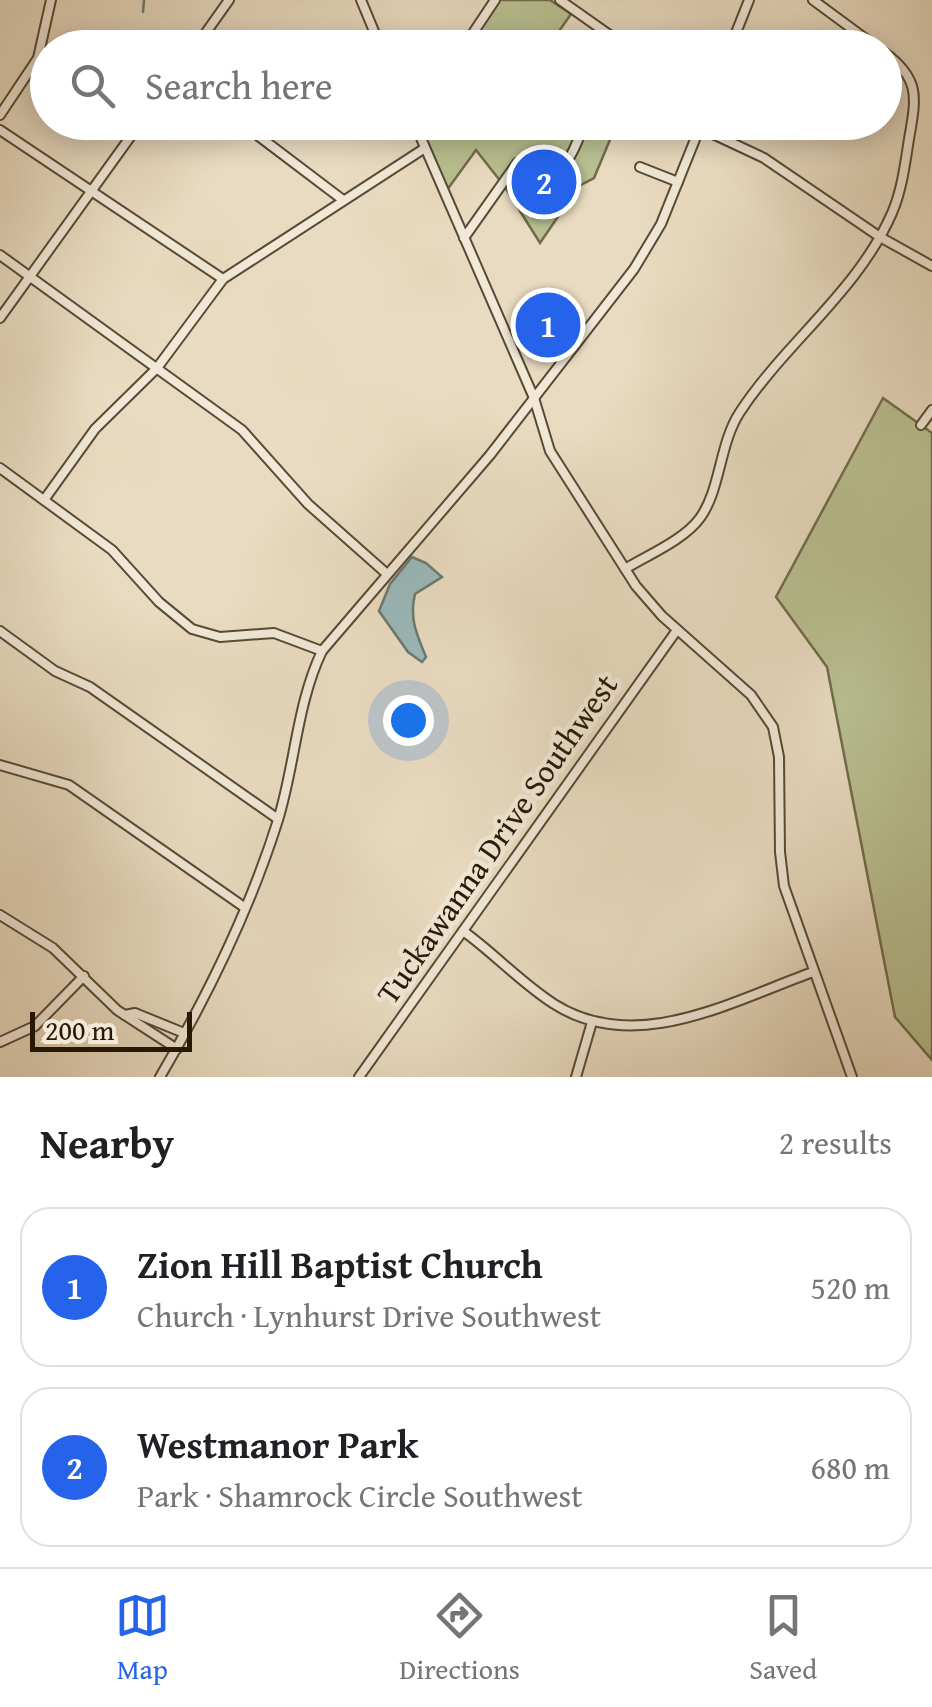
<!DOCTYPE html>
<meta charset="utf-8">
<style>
:root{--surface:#fff;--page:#f6f6f6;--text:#202124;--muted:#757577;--line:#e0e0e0;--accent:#2563eb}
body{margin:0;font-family:"Gentium Book Plus",serif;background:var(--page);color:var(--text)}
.scale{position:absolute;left:30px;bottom:25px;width:162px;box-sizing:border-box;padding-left:10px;border:5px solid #281905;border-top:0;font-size:28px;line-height:35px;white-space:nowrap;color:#281905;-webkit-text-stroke:8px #f1e8d7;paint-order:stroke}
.you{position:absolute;left:408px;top:720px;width:35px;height:35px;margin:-25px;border:8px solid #fff;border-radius:50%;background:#1a73e8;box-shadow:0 0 0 15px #1a73e833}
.badge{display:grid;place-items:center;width:65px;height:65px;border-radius:50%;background:var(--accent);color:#fff;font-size:32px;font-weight:700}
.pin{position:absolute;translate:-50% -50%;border:5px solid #fff;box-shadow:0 2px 10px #0006}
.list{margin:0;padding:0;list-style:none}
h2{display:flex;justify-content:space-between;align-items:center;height:130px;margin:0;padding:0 40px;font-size:42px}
h2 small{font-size:32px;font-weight:400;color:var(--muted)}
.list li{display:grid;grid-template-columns:65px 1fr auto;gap:30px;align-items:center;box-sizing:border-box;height:160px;margin:0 20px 20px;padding:0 20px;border:2px solid var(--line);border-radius:30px}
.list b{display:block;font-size:38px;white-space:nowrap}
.list p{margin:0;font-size:32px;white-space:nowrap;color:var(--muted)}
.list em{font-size:32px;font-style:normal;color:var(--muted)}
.icon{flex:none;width:55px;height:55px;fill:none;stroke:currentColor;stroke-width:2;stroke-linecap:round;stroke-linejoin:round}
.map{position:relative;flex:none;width:932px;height:1077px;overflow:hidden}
.search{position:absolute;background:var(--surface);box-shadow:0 5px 25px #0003;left:30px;right:30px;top:30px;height:110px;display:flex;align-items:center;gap:25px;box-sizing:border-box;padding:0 35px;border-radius:55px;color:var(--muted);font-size:38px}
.sheet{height:490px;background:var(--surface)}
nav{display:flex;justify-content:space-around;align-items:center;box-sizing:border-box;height:140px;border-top:2px solid var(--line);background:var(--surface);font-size:28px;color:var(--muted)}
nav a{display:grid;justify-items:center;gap:5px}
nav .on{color:var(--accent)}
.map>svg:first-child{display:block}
.green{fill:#b9c091;stroke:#706c4b;stroke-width:2.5}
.water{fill:#9ab9bb;stroke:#6c7972;stroke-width:2.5}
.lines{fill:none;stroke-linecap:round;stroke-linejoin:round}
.stream{stroke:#6c7972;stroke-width:2.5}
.minor-casing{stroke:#584a34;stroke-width:12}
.minor{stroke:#f1e8d7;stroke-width:8}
.labels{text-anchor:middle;stroke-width:9;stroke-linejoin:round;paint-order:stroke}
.street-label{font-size:32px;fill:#281905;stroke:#f1e8d7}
</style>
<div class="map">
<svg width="932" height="1077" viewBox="0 0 932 1077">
<rect width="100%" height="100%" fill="#e9dbc1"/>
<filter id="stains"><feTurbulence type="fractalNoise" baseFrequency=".002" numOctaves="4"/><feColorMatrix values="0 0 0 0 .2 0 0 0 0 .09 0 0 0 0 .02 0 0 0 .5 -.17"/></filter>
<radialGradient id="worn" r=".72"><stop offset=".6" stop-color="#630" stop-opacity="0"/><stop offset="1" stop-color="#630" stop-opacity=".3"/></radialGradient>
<g class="green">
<polygon points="495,0 550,0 571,14 550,44 555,47 464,48"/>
<polygon points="419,123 617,123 594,178 579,186 540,243 505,187 476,150 447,190"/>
<polygon points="883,398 932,433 932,1060 895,1017 827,667 776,597"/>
</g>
<path class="water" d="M412 557 426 563 442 577 415 594C409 619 417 635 426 657L422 662 408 652 379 611 390 584Z"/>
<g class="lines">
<polyline class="stream" points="143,12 144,0"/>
<g class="minor-casing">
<g id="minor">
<polyline points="361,0 381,48"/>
<polyline points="560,0 628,48"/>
<polyline points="813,0 878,48"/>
<polyline points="195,48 229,0"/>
<polyline points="463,48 495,0"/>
<polyline points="730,48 749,0"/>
<polyline points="0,115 38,58 51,0"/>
<polyline points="240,122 343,200"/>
<polyline points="414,122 534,398 550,451 636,586 662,616 751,695 773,727 779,757 780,852 784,886 852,1077"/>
<polyline points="700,128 764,158 880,237 932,266"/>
<polyline points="0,130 223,279"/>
<polyline points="640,167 678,182"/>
<path d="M464 238 517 163C561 186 569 163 584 125"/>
<polyline points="0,255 242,430 308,504 387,574"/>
<polyline points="0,318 141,122"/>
<polyline points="921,425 932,410"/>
<polyline points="0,468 112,550 159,602 192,629 220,637 274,633 322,651"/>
<polyline points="44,500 95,429 157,368 223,279 425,148"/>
<path d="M625 569C648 555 684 540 700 518 721 489 719 444 740 412 786 342 858 291 892 213 902 190 905 164 909 139 916 98 921 79 884 52"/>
<polyline points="0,631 55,671 90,687 278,819"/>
<polyline points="0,765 69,785 244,907"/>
<polyline points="0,915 53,948 117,1010 177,1049"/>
<path d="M463 931C494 953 521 983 554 1004 636 1056 732 1001 813 972"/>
<polyline points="125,1015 135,1013 184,1033"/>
<polyline points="0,1042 35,1026 84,976"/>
<path d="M160 1077C207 997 250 909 278 820 295 765 297 703 322 651L490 455 634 269 661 224 702 122"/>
<polyline points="359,1077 677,630"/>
<polyline points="576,1077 592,1022"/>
</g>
</g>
<use href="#minor" class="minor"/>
</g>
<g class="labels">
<g class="street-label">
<text transform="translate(497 839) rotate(-55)" y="11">Tuckawanna Drive Southwest</text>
</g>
</g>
<rect width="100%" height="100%" filter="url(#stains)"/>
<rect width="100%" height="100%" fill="url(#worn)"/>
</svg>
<div class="scale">200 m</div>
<div class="you"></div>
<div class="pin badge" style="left:548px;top:325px">1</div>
<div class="pin badge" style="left:544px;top:182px">2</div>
<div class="search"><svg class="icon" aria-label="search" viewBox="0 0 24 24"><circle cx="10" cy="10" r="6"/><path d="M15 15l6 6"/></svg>Search here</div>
</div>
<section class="sheet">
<h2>Nearby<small>2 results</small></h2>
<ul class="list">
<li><span class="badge">1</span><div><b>Zion Hill Baptist Church</b><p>Church · Lynhurst Drive Southwest</p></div><em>520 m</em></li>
<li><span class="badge">2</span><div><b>Westmanor Park</b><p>Park · Shamrock Circle Southwest</p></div><em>680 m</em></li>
</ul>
</section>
<nav>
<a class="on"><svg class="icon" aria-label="map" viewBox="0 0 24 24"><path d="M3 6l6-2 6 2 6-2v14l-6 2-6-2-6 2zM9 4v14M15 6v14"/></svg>Map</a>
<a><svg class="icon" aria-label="directions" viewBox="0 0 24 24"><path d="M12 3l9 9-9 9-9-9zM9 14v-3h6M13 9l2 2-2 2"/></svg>Directions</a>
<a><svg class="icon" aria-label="saved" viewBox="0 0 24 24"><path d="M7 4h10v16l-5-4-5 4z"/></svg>Saved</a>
</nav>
